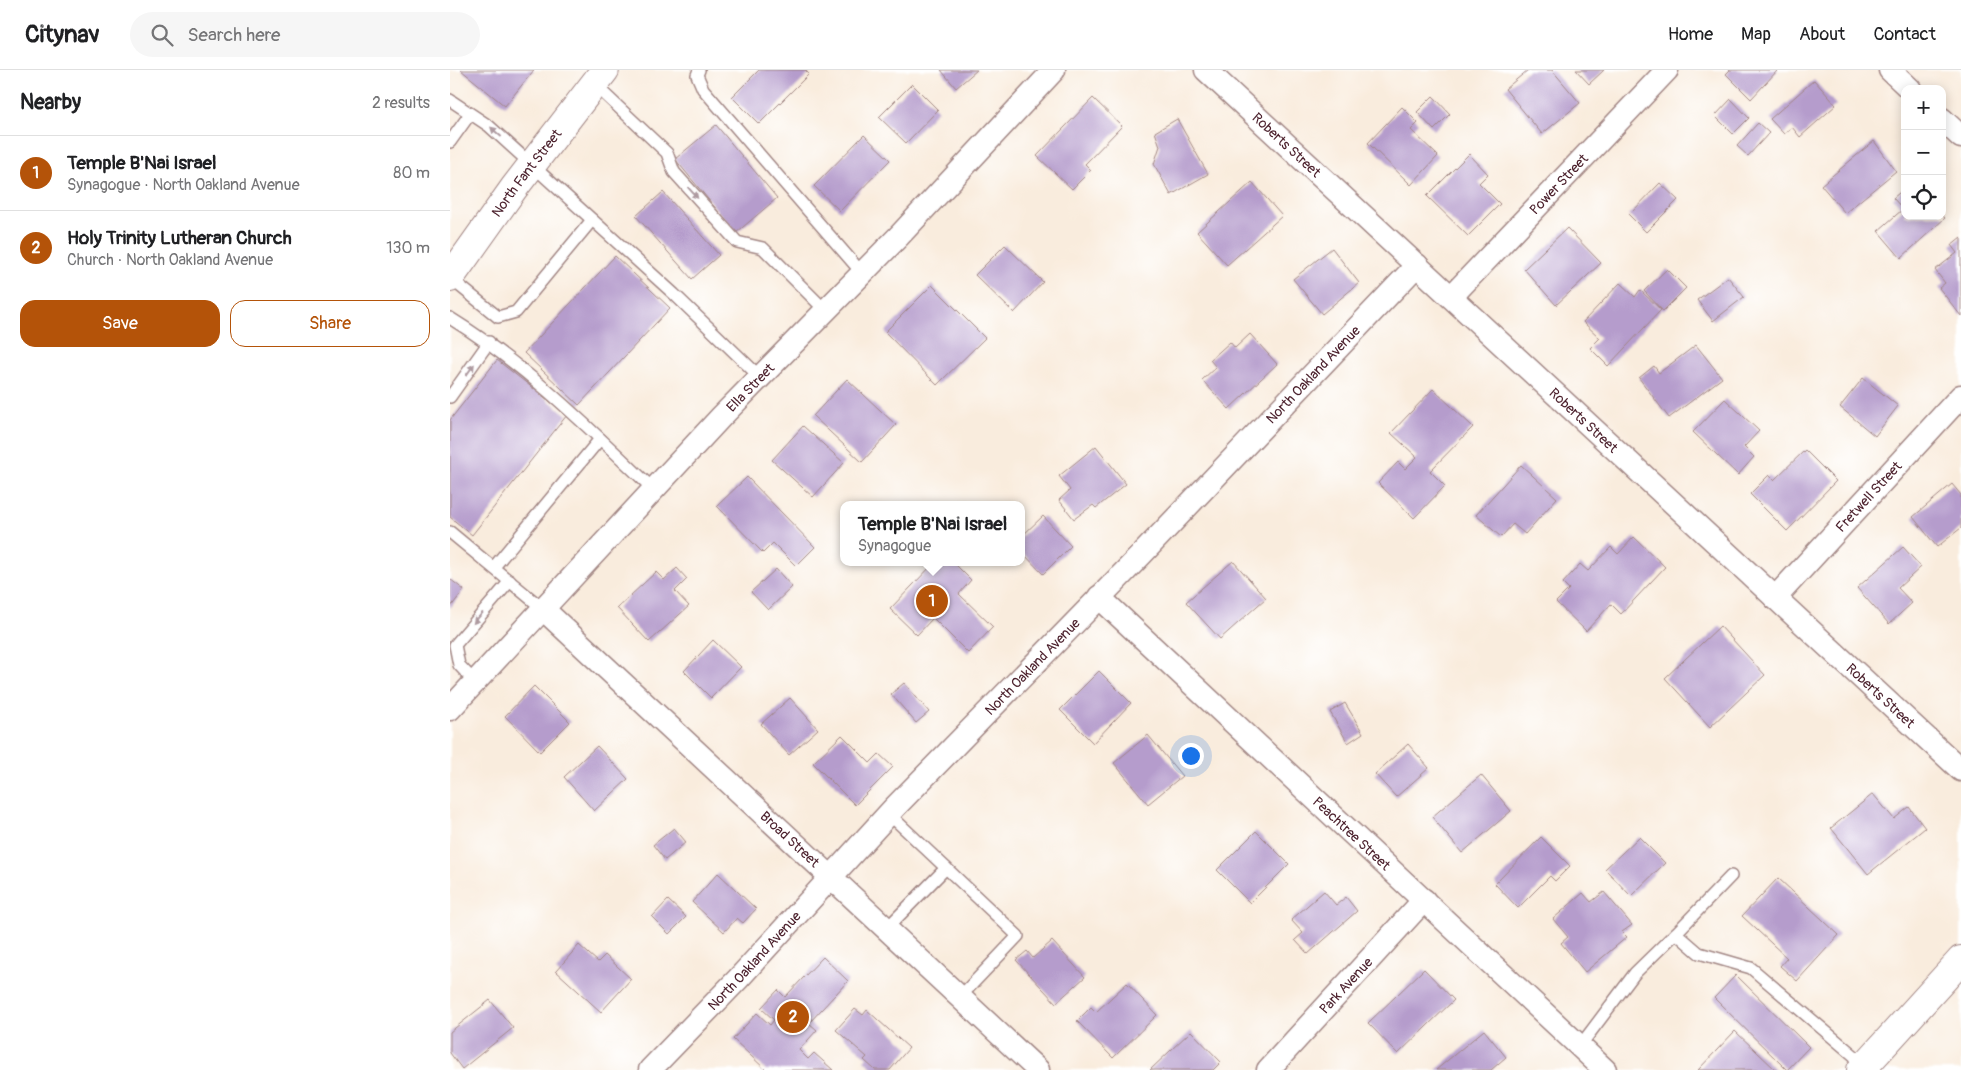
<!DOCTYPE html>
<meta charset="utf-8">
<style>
:root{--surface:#fff;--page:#f6f6f6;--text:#202124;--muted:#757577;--line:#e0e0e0;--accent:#b45309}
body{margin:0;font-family:Pangolin,sans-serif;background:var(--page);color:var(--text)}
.controls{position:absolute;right:15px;top:15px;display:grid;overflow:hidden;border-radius:10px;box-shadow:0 2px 12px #0003}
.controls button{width:45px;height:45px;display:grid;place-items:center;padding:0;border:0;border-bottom:1px solid var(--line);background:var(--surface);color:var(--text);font:25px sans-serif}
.you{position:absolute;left:740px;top:685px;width:18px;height:18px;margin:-12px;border:4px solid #fff;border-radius:50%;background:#1a73e8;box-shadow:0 0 0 8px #1a73e833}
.badge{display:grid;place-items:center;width:32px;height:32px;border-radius:50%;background:var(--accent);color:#fff;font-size:16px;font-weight:700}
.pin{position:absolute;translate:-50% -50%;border:2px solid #fff;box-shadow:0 1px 5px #0006}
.popup{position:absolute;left:390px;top:431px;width:185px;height:65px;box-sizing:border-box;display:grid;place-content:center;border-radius:10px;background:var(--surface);filter:drop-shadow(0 1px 4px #0005);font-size:16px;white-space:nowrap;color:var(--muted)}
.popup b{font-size:19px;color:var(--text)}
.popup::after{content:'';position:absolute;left:50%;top:100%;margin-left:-10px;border:10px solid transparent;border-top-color:var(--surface)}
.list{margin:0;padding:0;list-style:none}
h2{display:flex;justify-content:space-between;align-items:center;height:65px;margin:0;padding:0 20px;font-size:21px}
h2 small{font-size:16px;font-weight:400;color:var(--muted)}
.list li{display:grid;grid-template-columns:32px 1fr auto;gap:15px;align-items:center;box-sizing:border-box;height:75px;padding:0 20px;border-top:1px solid var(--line)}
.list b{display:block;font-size:19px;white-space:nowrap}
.list p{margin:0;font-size:16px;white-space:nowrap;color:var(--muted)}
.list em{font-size:16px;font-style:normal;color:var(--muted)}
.actions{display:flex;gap:10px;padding:15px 20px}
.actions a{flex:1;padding:11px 0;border:1px solid var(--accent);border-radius:15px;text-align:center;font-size:18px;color:var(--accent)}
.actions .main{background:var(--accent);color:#fff}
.icon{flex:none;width:28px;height:28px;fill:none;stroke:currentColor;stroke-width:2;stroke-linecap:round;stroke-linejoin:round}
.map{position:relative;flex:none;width:1511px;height:1000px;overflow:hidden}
header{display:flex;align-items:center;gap:30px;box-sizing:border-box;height:70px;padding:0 25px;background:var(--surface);border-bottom:1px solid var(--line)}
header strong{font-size:24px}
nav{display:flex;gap:28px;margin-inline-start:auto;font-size:18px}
.search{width:350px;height:45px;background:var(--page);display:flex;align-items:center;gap:12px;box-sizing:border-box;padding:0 18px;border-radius:28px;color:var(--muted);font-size:19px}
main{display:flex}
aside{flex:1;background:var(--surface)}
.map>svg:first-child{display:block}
.building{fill:#b59ccc}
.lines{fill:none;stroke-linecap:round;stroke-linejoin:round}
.lane-casing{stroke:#a28684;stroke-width:14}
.street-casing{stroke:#a28684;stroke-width:25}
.secondary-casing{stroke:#a28684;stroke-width:30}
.primary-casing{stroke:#a28684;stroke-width:30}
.lane{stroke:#fff;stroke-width:11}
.street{stroke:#fff;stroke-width:22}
.secondary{stroke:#fff;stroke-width:28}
.primary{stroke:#fff;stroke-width:28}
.oneway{fill:#ae9aa0}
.labels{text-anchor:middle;stroke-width:4.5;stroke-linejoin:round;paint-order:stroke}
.street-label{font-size:14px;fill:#4a1f2b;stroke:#fff}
</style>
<header>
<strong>Citynav</strong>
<div class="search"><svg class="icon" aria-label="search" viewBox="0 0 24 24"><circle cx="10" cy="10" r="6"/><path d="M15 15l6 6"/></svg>Search here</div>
<nav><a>Home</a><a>Map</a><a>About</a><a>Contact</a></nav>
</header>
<main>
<aside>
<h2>Nearby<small>2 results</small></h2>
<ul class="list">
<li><span class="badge">1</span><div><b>Temple B'Nai Israel</b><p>Synagogue · North Oakland Avenue</p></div><em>80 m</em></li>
<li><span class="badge">2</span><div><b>Holy Trinity Lutheran Church</b><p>Church · North Oakland Avenue</p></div><em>130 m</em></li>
</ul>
<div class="actions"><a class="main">Save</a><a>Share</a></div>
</aside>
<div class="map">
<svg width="1511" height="1000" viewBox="0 0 1511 1000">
<rect width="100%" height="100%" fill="#fff"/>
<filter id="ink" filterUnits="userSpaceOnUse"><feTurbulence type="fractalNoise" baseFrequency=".02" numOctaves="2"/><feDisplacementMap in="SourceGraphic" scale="10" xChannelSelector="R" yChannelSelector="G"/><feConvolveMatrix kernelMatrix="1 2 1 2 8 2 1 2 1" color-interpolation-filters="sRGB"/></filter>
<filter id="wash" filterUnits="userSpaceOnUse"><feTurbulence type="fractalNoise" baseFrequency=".0096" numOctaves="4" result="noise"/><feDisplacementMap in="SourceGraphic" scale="20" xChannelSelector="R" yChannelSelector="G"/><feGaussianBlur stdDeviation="1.12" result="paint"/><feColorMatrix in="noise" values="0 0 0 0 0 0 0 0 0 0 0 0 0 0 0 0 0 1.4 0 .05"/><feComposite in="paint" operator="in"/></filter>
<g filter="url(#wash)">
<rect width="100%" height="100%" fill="#f9ecdd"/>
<g id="blocks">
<g class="building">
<polygon points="11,0 84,0 55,36"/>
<polygon points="309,0 355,0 359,4 309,54 282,27"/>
<polygon points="491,0 527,0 506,18"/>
<polygon points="1078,0 1102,0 1130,33 1092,64 1055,19"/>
<polygon points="1126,0 1154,0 1139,14"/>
<polygon points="1280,0 1328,0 1301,29 1276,4"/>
<polygon points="1364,10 1386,35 1350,67 1342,57 1334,64 1320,49"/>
<polygon points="462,14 488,40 456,73 429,47"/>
<polygon points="983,26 1000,44 984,60 967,42"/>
<polygon points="643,28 672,56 635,94 641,100 622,119 587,86"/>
<polygon points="1281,29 1299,48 1283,64 1265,46"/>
<polygon points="952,37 968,53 961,60 988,86 961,115 918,73"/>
<polygon points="727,49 758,104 721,125 704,94 710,76 705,62"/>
<polygon points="1308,53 1319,63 1298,86 1287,76"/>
<polygon points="266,55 327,128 286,163 225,89"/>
<polygon points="414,65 440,90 390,141 364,116"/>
<polygon points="1424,71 1446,101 1395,143 1371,115"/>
<polygon points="1019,84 1038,104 1029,113 1050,134 1018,166 977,126"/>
<polygon points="802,112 832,146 777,195 747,162"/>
<polygon points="1210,113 1228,130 1196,162 1179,145"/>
<polygon points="1455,118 1455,146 1492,145 1495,148 1451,188 1428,161 1453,139 1443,128"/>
<polygon points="213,122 269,185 242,209 186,146"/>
<polygon points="1117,158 1151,193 1106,235 1074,199"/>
<polygon points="1511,167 1511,246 1489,218 1495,213 1485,200 1507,183 1501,175"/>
<polygon points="555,175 593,212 564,243 525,205"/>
<polygon points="882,178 909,213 872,244 843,209"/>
<polygon points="165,186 220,238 129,335 74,283"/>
<polygon points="1217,199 1236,218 1213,241 1194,221"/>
<polygon points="1278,207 1294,227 1263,251 1247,230"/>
<polygon points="1170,213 1185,227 1190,220 1211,240 1158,296 1140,278 1150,268 1133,252"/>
<polygon points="482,215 535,268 487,315 435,262"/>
<polygon points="800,264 827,294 779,339 752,310 766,297 760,290 780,272 785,278"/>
<polygon points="1246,275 1272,308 1219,348 1189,308 1204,296 1209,303"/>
<polygon points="47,290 117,345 22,465 0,447 0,350"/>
<polygon points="1413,308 1448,336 1425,366 1390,337"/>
<polygon points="397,309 446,355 412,392 363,346"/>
<polygon points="983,319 1023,357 980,401 995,416 964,448 928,413 948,392 955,399 967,387 941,363"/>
<polygon points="1275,329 1309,361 1294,377 1304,387 1288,405 1243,362"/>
<polygon points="353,356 394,393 363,427 322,390"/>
<polygon points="646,376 676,414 646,438 643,435 624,449 609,430 620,420 609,406"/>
<polygon points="1355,380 1386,411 1337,461 1300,424 1319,405 1324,410"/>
<polygon points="1071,395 1107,428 1075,464 1063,454 1051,467 1026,445"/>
<polygon points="297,407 365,477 346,496 323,473 313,483 267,436"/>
<polygon points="1502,414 1511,425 1511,458 1487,477 1463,447"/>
<polygon points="593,446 621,476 593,504 571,481 571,467"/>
<polygon points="1184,467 1215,497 1171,544 1161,534 1136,561 1106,532 1119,519 1113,513 1130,494 1138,501 1161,477 1168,484"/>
<polygon points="1453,477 1471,497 1448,518 1462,533 1439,554 1407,518"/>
<polygon points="783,491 816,528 770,569 736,532"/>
<polygon points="485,492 503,492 521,510 509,524 543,557 518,583 483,548 467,565 440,539"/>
<polygon points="227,498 237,509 225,521 239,536 199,572 167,538 206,502 214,510"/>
<polygon points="326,499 342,517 318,540 301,522"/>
<polygon points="0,509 14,520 0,538"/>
<polygon points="1270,556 1315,605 1260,657 1215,608"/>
<polygon points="263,570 291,597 261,628 234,601"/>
<polygon points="649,601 681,633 643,673 610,640"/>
<polygon points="454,613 479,642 466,653 441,624"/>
<polygon points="84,616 120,652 90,682 55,646"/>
<polygon points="340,628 368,659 339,685 311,654"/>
<polygon points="895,633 913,663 898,673 880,642"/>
<polygon points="392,665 420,693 429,684 443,697 405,735 363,693"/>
<polygon points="698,665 732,706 698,734 664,693"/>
<polygon points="958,674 979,698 946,727 925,704"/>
<polygon points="147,676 178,709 144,741 114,707"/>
<polygon points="1031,705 1061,741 1012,783 982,747"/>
<polygon points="1423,724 1444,749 1459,737 1475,758 1418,804 1381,758"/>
<polygon points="224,758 236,772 215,790 203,775"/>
<polygon points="806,761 839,794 800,833 767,800"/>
<polygon points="1091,767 1120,796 1105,811 1100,806 1068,838 1045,814"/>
<polygon points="1189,767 1215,793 1181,826 1155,799"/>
<polygon points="268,803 306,839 293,853 287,848 274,862 242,832"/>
<polygon points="1328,808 1389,865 1347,911 1330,896 1337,888 1292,846"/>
<polygon points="874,821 886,835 896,827 907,841 858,884 845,870 853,863 841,850"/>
<polygon points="1154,822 1182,855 1172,862 1177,867 1135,902 1111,873 1118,867 1103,849 1133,823 1141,832"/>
<polygon points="218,830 236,847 219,864 202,847"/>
<polygon points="602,871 635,907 606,933 566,890 577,881 583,888"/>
<polygon points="129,875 148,892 155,885 181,909 151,942 106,901"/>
<polygon points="373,887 398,911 359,953 367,960 349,980 358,989 364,983 383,1000 316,1000 283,969 307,943 320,955 324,950 311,938 328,920 335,927"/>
<polygon points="974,899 1004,930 948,984 918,953"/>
<polygon points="1286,905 1359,977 1337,1000 1264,928"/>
<polygon points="677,913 707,945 663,988 627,951 641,937 646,942"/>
<polygon points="40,930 63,958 12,999 0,983 0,962"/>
<polygon points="405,939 413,945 417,940 459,978 440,1000 425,1000 414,990 417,987 386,960"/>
<polygon points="1034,960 1056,987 1041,1000 986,1000"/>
<polygon points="741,961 771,992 763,1000 700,1000"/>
<polygon points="1285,961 1326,1000 1248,1000"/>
</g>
</g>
</g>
<g filter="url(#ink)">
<use href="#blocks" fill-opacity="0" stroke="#a28684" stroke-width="1"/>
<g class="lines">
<g class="lane-casing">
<g id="lane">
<polyline points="249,0 247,5 253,19 412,203"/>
<polyline points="144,14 217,83 224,102 287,172 313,178 376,241"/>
<polyline points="0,30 39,56 224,224 310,307"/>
<polyline points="0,72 20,44"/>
<polyline points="0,208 48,247 66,242 142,150"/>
<path d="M0 248C76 295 139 358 203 419"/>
<polyline points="0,327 39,272"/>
<polyline points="0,462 92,538"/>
<polyline points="44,497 150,369"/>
<polyline points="25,612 9,595 5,575 60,511"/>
<polyline points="439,744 568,866 509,928"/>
<polyline points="437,858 496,798"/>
<polyline points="1226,863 1281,806"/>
<polyline points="1130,976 1185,903 1226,863 1249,883 1301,898 1415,995"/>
</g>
</g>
<g class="street-casing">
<g id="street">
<path id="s1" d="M756 0 1511 700"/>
<polyline points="1440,0 1460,19"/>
<polyline points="1492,49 1511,67"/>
<path id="s2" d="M1001 227 1217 0"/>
<path id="s3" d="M649 527 1155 1000"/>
<path id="s4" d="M1325 528 1511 326"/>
<path id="s5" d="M92 538 588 1000"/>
<path id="s6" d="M0 639 271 347 449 166 604 0"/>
<path id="s7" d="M200 1000 288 909 444 738 691 485 967 195"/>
<path id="s8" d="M818 1000 974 830"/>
</g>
</g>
<g class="secondary-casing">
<g id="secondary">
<path id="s9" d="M0 208 64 118 155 0"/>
</g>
</g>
<g class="primary-casing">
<polyline id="primary" points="1411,1000 1511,890"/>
</g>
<use href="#lane" class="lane"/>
<use href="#street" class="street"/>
<use href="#secondary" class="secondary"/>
<use href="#primary" class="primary"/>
</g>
<defs><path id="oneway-solid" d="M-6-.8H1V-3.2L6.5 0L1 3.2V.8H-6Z" transform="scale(1.25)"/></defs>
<g class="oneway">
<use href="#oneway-solid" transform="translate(46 62) rotate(-138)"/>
<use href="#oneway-solid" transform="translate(243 123) rotate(48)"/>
<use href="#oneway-solid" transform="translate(20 300) rotate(-54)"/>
<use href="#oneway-solid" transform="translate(28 548) rotate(131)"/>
</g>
</g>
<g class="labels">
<g class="street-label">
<text dy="5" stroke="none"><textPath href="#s1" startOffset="110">Roberts Street</textPath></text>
<text dy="5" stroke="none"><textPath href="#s9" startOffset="130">North Fant Street</textPath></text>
<text dy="5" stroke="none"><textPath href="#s2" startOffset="156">Power Street</textPath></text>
<text dy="5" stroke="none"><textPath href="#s7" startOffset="961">North Oakland Avenue</textPath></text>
<text dy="5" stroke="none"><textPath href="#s6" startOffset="440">Ella Street</textPath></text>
<text dy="5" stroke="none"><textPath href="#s1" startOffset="515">Roberts Street</textPath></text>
<text dy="5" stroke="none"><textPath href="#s4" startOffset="138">Fretwell Street</textPath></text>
<text dy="5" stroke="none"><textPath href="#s7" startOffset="556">North Oakland Avenue</textPath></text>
<text dy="5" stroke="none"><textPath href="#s1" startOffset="920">Roberts Street</textPath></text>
<text dy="5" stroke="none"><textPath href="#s3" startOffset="346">Peachtree Street</textPath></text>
<text dy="5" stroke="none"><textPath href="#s5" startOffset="339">Broad Street</textPath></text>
<text dy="5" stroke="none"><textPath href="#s7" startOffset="151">North Oakland Avenue</textPath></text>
<text dy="5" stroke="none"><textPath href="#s8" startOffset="115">Park Avenue</textPath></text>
</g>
</g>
</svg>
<div class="controls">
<button>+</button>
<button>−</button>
<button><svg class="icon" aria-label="locate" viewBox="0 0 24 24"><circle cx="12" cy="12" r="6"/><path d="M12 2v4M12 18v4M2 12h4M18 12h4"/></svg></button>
</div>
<div class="you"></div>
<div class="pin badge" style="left:482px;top:531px">1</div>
<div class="popup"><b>Temple B'Nai Israel</b>Synagogue</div>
<div class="pin badge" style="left:343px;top:947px">2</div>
</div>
</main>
